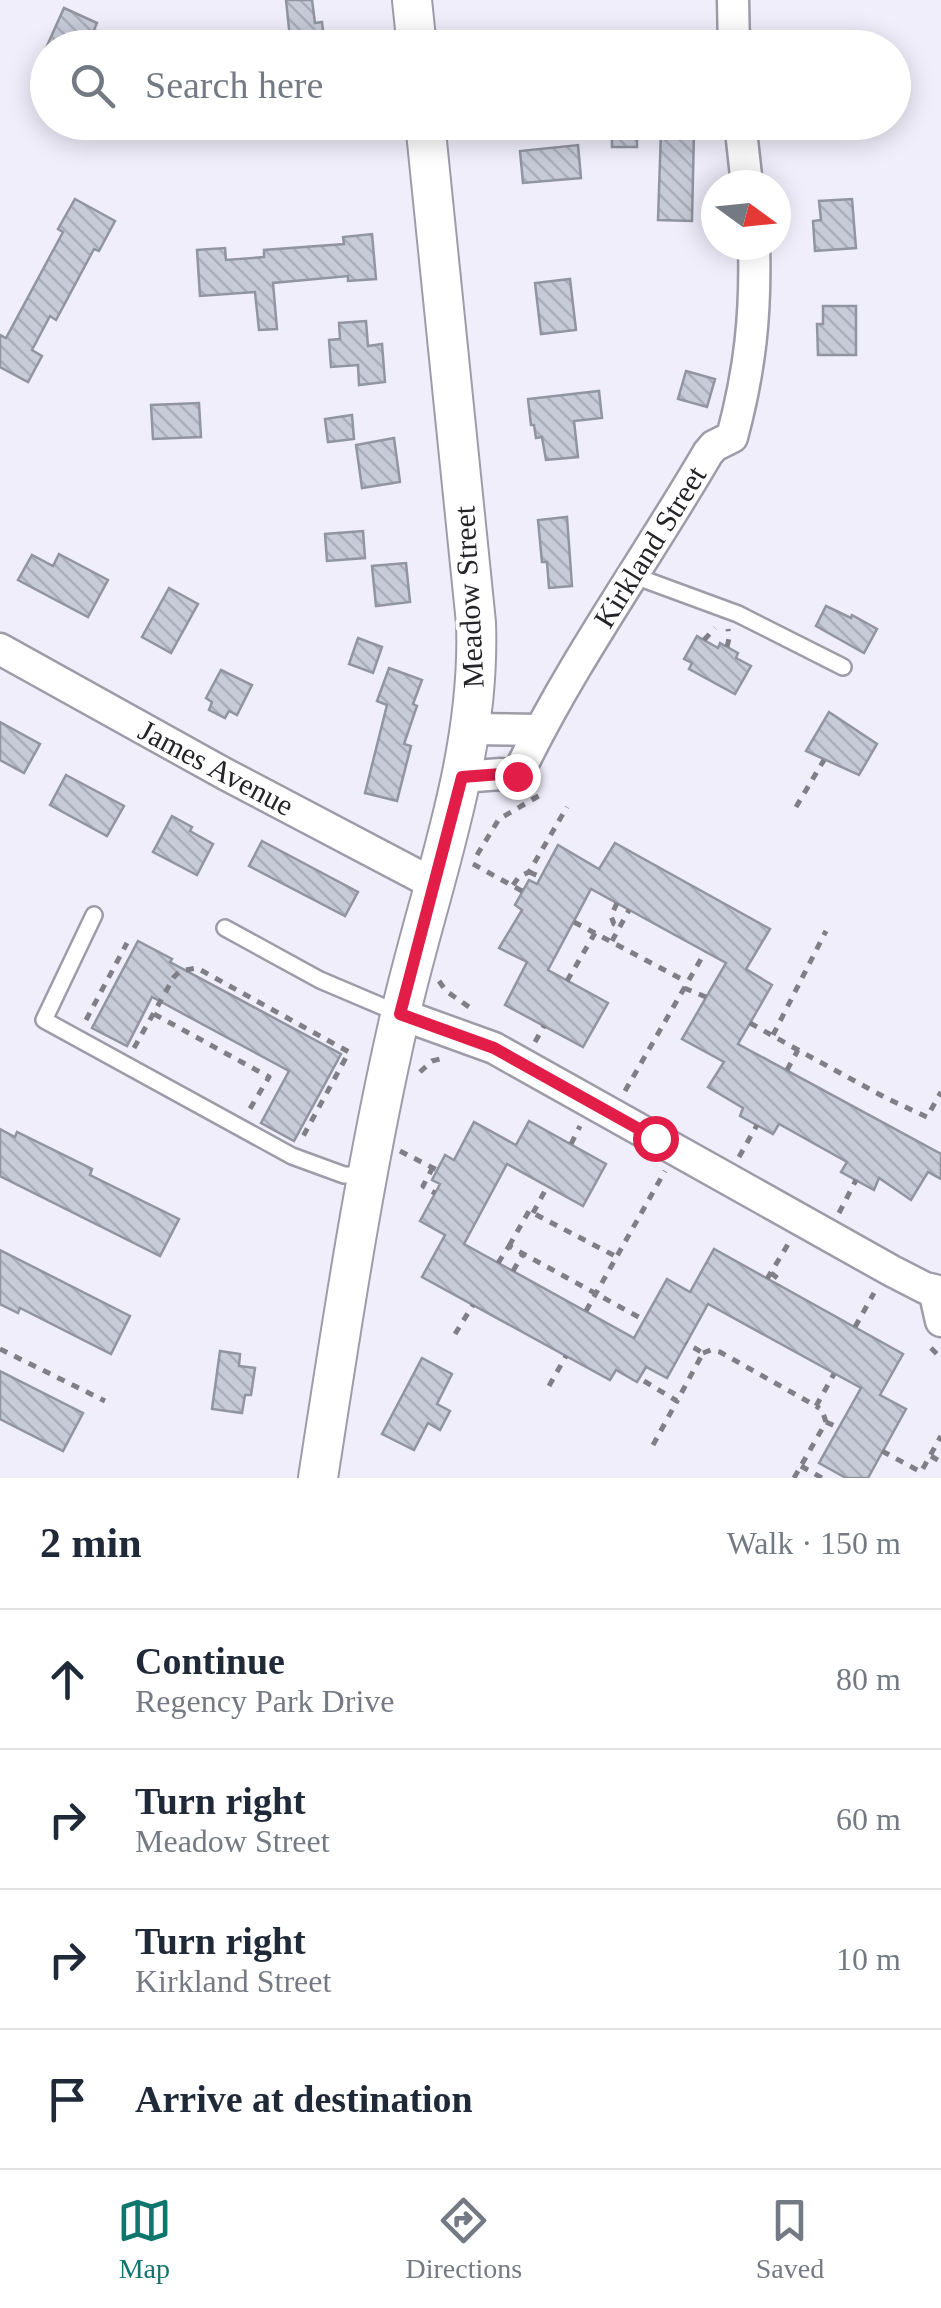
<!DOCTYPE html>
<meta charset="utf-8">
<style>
:root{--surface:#fff;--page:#f2f2f3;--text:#1f2937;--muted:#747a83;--line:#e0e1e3;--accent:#0f766e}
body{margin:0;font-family:Georgia,serif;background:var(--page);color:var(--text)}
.compass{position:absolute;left:701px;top:170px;width:90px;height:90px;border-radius:50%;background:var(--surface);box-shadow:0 5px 25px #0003;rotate:105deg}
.stop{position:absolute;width:30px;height:30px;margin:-22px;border:8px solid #e11d48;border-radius:50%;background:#fff}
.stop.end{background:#e11d48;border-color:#fff;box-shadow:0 2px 10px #0008}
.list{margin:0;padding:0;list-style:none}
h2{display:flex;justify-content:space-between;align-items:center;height:130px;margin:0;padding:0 40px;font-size:42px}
h2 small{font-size:32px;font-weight:400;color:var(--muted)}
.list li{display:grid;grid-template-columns:65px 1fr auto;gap:30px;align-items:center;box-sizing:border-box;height:140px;padding:0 40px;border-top:2px solid var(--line)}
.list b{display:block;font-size:38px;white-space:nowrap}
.list p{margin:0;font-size:32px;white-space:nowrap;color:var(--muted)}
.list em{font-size:32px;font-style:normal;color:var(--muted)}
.icon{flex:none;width:55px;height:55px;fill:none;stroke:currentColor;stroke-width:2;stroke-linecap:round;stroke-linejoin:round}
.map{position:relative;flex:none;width:941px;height:1478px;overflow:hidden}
.search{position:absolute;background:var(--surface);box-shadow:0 5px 25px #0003;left:30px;right:30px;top:30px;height:110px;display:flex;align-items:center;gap:25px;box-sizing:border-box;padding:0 35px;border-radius:55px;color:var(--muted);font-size:38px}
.sheet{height:690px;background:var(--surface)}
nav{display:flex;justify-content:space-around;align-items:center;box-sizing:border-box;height:140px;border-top:2px solid var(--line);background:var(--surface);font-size:28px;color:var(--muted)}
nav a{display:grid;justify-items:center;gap:5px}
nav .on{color:var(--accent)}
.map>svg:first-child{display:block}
.building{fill:url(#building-back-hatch);stroke:#9195a1;stroke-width:2.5}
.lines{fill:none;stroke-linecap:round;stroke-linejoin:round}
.service-casing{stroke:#9e9ca9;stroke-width:20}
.minor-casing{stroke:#9e9ca9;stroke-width:35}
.tertiary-casing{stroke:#9e9ca9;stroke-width:42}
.path{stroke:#807f87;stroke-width:5;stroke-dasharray:8 8;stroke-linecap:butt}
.service{stroke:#fff;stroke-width:15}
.minor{stroke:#fff;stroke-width:30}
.tertiary{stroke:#fff;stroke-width:38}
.route{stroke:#e11d48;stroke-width:12}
.labels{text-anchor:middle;stroke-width:8;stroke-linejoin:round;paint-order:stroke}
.street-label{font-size:30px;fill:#242328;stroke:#fff}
</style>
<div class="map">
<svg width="941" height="1478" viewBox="0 0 941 1478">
<defs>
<pattern id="building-back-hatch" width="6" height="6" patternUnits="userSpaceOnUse" patternTransform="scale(2.5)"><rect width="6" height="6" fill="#c7cbd8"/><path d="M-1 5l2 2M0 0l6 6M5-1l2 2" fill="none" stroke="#abaeb9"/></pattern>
</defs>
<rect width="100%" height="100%" fill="#f0eefb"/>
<g class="building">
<polygon points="286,0 312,0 315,23 322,22 325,48 291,48"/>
<polygon points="64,8 97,23 94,30 134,48 46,48"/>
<rect x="612" y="122" width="25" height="25"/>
<polygon points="661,131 694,131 692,221 658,220"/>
<polygon points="578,145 581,178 523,183 520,151"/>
<polygon points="75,199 115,221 99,251 94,249 56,320 50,316 32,350 42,356 28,382 0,367 0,335 6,338 63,232 58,229"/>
<polygon points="852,199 856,248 815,251 813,221 821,220 819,201"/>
<polygon points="372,234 376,279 348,281 348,276 273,283 277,329 259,330 255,292 200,296 197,250 225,248 226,260 264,257 264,250 344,244 343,237"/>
<polygon points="570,279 576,330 541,334 535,283"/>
<polygon points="823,306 856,306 856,355 818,355 817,324 823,324"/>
<polygon points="366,321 368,346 382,344 385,382 359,385 358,365 331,367 329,340 340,339 339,323"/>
<polygon points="686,371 715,379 707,407 678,399"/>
<polygon points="599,391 602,418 574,421 578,457 546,460 542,437 536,438 534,425 531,425 528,399"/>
<polygon points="199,403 201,437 153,439 151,405"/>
<polygon points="352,415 354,439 328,442 325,419"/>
<polygon points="394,438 400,482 362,488 356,445"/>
<polygon points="567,517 572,586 549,588 547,562 542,562 538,520"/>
<polygon points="363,531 365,558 327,561 325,534"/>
<polygon points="59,554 108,580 88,617 18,580 32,555 53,566"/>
<polygon points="406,563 410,602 376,606 372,566"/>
<polygon points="169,588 198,604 171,653 142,637"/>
<polygon points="826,606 851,618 852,615 877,629 864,653 816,626"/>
<polygon points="697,636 718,648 720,643 738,653 736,658 751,666 735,694 689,669 692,663 684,659"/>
<polygon points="358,638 382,647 373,673 349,664"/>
<polygon points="389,668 422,680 413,704 417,706 404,744 411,746 397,801 365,793 387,705 377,701"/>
<polygon points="221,670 252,685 237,715 229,711 225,718 209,710 212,702 206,698"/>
<polygon points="829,712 877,744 859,775 806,751"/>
<polygon points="0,722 40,744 24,773 0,760"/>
<polygon points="66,775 124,806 107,836 50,805"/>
<polygon points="172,816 192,827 190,831 213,844 197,875 153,852"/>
<polygon points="262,841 358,892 345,916 249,866"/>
<polygon points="615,843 770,929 746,969 772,985 738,1044 941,1154 941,1179 928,1172 911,1200 879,1178 874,1190 841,1172 847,1162 779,1124 773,1134 740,1116 743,1108 708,1087 724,1062 682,1039 726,963 591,889 548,970 608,1003 583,1047 505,1005 527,962 499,948 522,910 515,905 529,880 537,884 558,845 599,869"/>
<polygon points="138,941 172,959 170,962 341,1054 294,1141 261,1123 289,1071 152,997 127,1046 92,1028"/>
<polygon points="529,1121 606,1164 583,1206 507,1164 464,1244 634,1338 667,1279 690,1292 714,1249 903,1354 880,1395 906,1409 868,1478 846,1478 819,1463 861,1388 708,1304 667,1378 646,1367 637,1382 616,1370 610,1380 422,1277 445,1235 420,1221 440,1184 432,1180 445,1155 454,1160 474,1122 516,1145"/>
<polygon points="0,1129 15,1137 17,1132 92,1169 90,1175 179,1219 160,1256 0,1176"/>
<polygon points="0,1250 130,1316 111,1354 20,1308 18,1313 0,1304"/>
<polygon points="220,1351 240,1354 239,1366 255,1368 251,1395 245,1395 242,1413 212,1409"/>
<polygon points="422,1358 452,1374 437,1404 450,1411 440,1430 428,1423 414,1450 382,1434"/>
<polygon points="0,1371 83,1413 63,1451 0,1419"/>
</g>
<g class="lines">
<g class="service-casing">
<g id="service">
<polyline points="632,575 738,614 843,667"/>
<polyline points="94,915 44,1020 292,1156 344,1175 367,1175"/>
<polyline points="225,928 320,980 400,1014"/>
</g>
</g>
<g class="minor-casing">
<g id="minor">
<polyline points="733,0 734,48"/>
<polyline points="740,122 747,185"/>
<polyline points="0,649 225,774 434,884"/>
<polyline points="471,729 539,730"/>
<path d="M462 777 501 774 517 776C571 663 645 561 708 453L714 446 732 437C750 370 756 315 754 245"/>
<polyline points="400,1014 494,1048 892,1271 925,1288 934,1290 941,1321"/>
</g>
</g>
<g class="tertiary-casing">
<g id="tertiary">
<polyline points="412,0 417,48"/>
<path d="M318 1478C342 1323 365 1168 400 1016 430 885 481 759 476 623L425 122"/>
</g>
</g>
<g class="path">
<polyline points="704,640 715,628"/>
<polyline points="727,647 729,638 728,629"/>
<polyline points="796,807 824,760"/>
<polyline points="477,855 499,819 542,794"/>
<polyline points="473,864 522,891"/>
<polyline points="529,872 541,877"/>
<polyline points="513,885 519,877 529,872 567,807"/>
<polyline points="617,903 611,916 614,924 620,927"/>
<polyline points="574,922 687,982"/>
<polyline points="612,941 629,910"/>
<polyline points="439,981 446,991 472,1009"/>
<polyline points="567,981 595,933"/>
<polyline points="684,988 706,997"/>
<polyline points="154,1014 269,1077 248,1112"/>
<polyline points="86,1020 127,943"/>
<polyline points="750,1023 798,1050"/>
<polyline points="773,1035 826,931"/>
<polyline points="535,1042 544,1026"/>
<polyline points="134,1048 174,977 180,971 197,968 349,1052 300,1142"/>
<polyline points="787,1070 798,1050 886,1098 927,1117 941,1092"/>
<polyline points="420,1072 432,1061 440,1059"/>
<polyline points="625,1091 705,952"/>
<polyline points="571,1144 580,1126"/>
<polyline points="400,1151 437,1170"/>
<polyline points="739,1157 757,1125"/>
<polyline points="433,1167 423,1186 435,1193"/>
<polyline points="533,1213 547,1187"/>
<polyline points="839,1213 856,1180"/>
<polyline points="509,1246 529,1211 617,1257"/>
<polyline points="498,1263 509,1246 644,1320"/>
<polyline points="513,1271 523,1254"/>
<polyline points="771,1273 780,1280 779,1285"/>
<polyline points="767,1279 790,1241"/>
<polyline points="586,1311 665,1171"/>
<polyline points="855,1327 874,1293"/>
<polyline points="455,1334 473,1305"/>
<polyline points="931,1348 941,1358"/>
<polyline points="0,1349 105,1401"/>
<polyline points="703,1353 711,1350 720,1352 816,1406 834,1374"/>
<polyline points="644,1381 677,1401 703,1353 686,1343"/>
<polyline points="549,1386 566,1356"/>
<polyline points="826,1422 839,1428"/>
<polyline points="653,1445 677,1401"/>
<polyline points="882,1451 921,1472 941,1436"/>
<polyline points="931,1456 941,1462"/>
<polyline points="801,1466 822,1478"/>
<polyline points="794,1478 826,1422 822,1410 816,1406"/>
</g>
<use href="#service" class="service"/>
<use href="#minor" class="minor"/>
<use href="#tertiary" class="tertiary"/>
</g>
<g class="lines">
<polyline class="route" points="517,776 501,774 462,777 400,1014 494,1048 655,1138"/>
</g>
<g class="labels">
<g class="street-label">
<text transform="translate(650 547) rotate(-58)" y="10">Kirkland Street</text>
<text transform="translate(469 597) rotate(-93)" y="10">Meadow Street</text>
<text transform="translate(216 768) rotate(28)" y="10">James Avenue</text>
</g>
</g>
</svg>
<svg class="compass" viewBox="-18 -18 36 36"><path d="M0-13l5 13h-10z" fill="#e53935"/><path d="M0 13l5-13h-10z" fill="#747a83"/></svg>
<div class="stop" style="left:655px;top:1138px"></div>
<div class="stop end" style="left:517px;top:776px"></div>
<div class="search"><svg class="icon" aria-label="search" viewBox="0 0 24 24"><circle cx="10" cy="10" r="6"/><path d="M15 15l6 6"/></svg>Search here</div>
</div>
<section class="sheet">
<h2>2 min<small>Walk · 150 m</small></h2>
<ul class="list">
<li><svg class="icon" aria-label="ahead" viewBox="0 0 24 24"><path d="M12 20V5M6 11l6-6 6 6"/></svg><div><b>Continue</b><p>Regency Park Drive</p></div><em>80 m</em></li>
<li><svg class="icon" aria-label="right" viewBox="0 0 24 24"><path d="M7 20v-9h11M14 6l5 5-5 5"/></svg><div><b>Turn right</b><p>Meadow Street</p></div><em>60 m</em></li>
<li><svg class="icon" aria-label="right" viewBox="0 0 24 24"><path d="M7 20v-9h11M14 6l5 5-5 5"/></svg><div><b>Turn right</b><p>Kirkland Street</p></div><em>10 m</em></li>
<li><svg class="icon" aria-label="arrive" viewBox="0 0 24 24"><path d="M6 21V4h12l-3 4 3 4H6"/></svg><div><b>Arrive at destination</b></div></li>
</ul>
</section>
<nav>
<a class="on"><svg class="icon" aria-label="map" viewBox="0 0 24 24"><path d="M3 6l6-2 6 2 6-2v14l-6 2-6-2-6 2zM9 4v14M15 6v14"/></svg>Map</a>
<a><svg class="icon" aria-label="directions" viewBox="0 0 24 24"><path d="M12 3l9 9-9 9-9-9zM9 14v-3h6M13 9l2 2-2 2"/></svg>Directions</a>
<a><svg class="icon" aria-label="saved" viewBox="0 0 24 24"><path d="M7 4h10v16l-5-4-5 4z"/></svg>Saved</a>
</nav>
